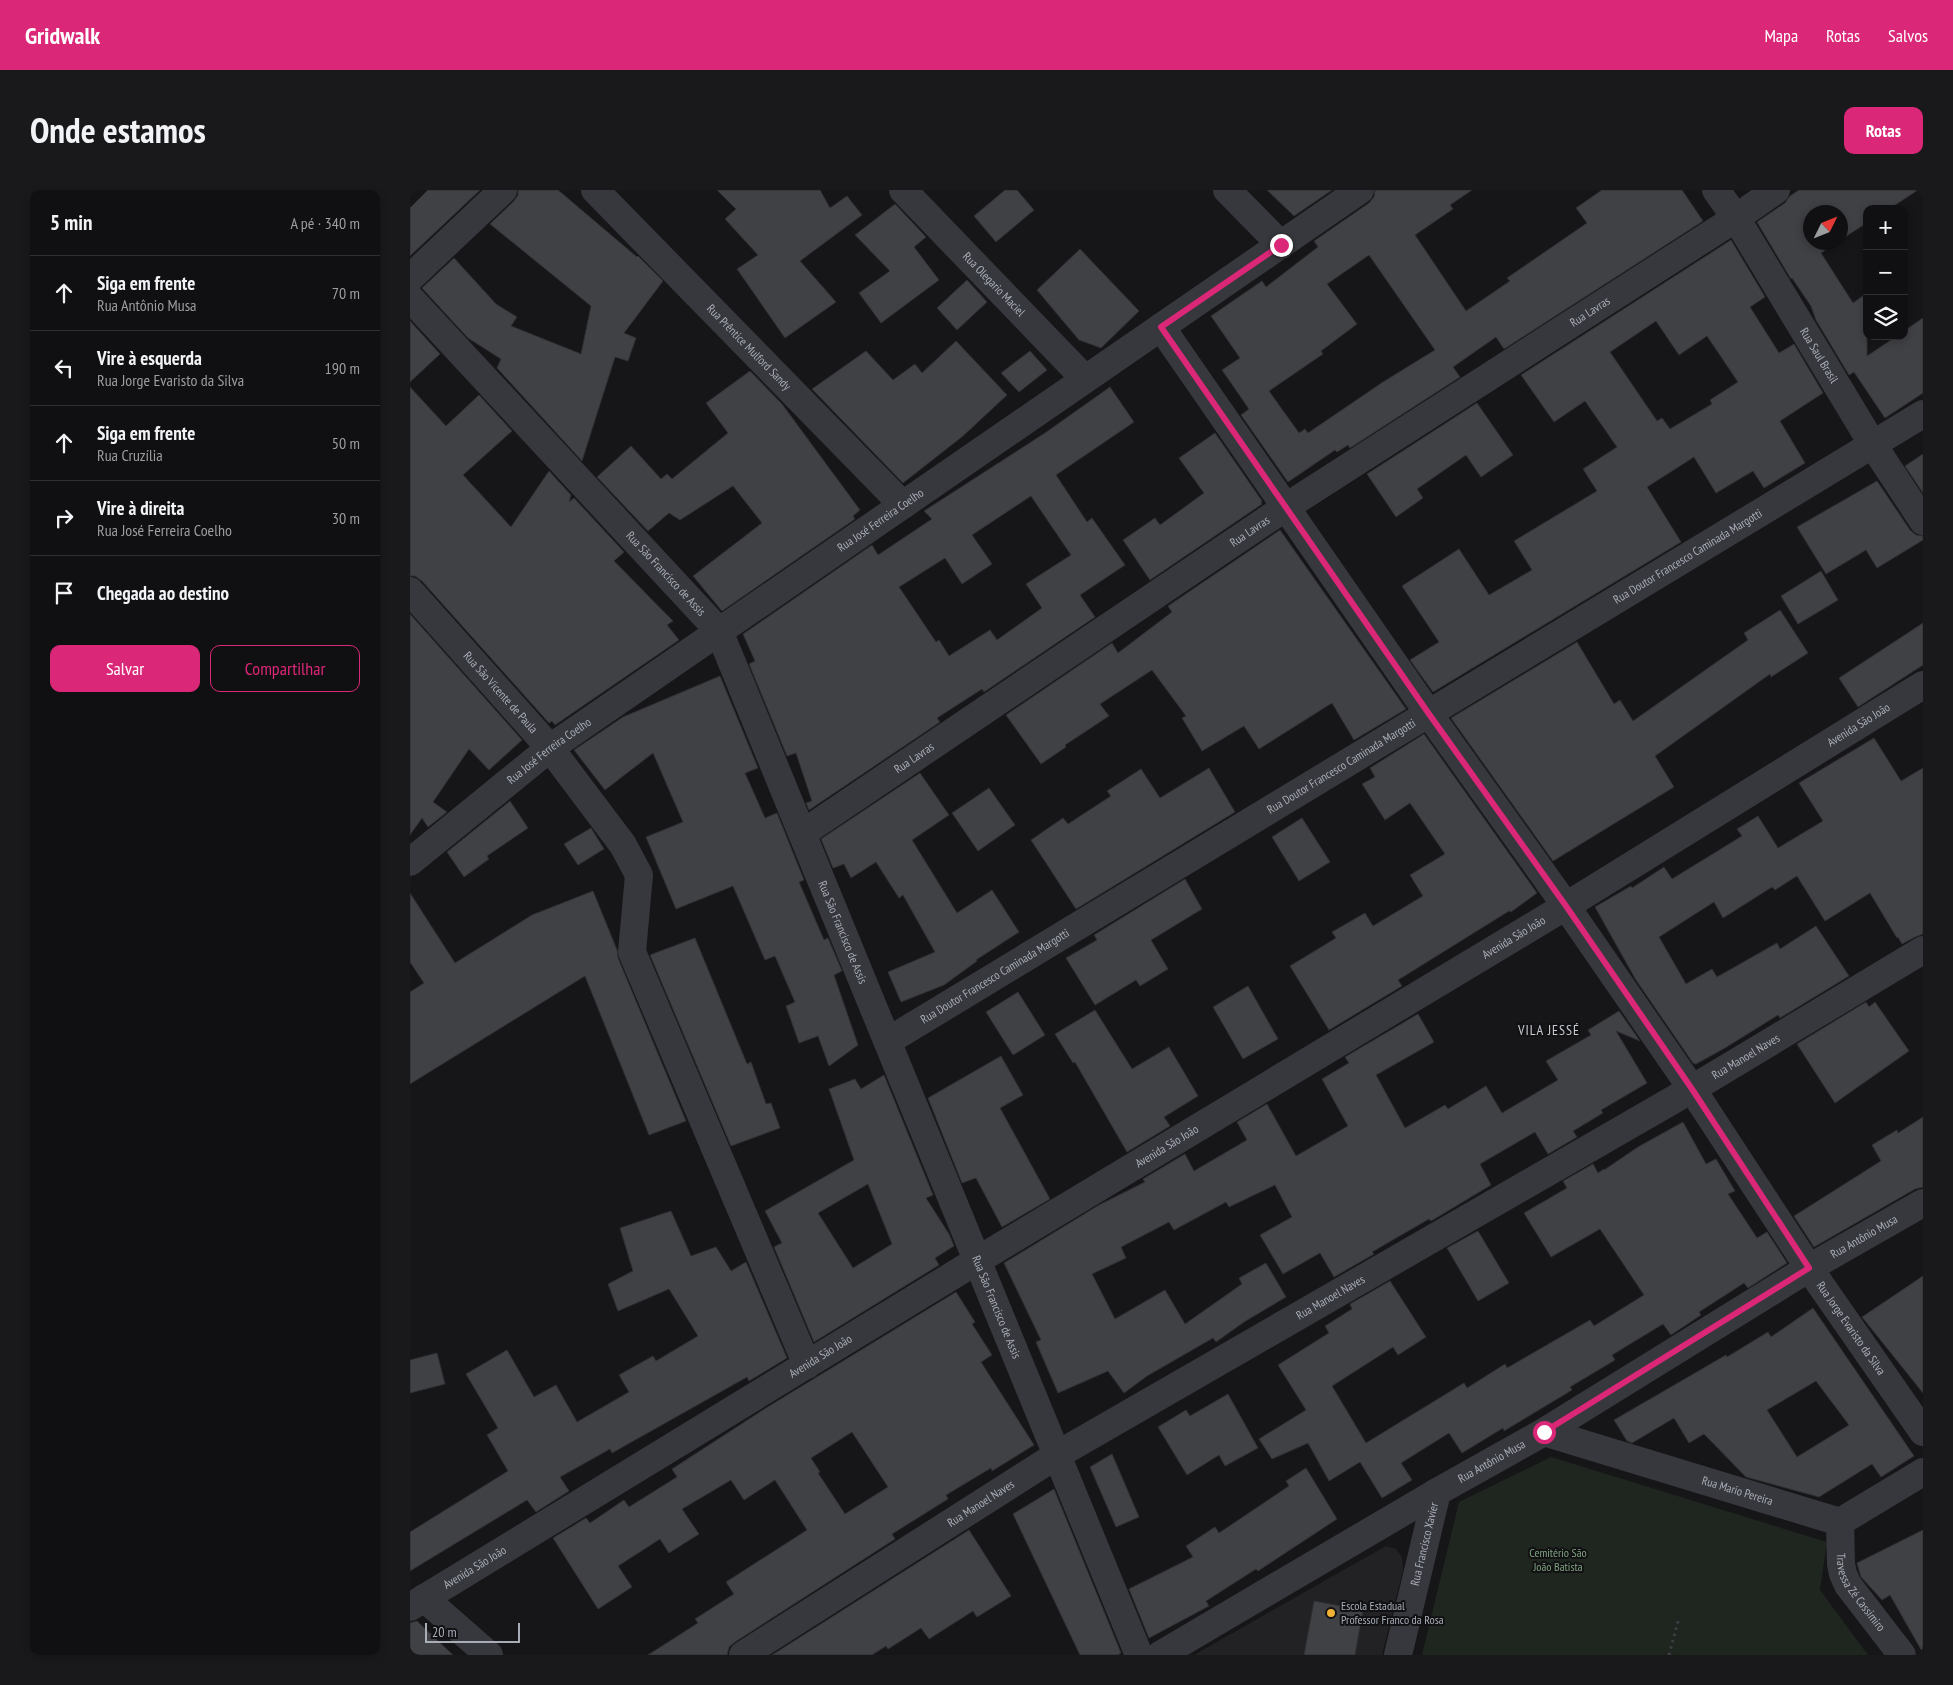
<!DOCTYPE html>
<html lang="pt">
<meta charset="utf-8">
<style>
:root{--surface:#101012;--page:#19191b;--text:#f1f3f6;--muted:#9c9d9f;--line:#303032;--accent:#db2777}
body{margin:0;font-family:"PT Sans Narrow",sans-serif;background:var(--page);color:var(--text)}
.controls{position:absolute;right:15px;top:15px;display:grid;overflow:hidden;border-radius:10px;box-shadow:0 2px 8px #0003}
.controls button{width:45px;height:45px;display:grid;place-items:center;padding:0;border:0;border-bottom:1px solid var(--line);background:var(--surface);color:var(--text);font:25px sans-serif}
.compass{position:absolute;left:1393px;top:15px;width:45px;height:45px;border-radius:50%;background:var(--surface);box-shadow:0 2px 8px #0003;rotate:47deg}
.scale{position:absolute;left:15px;bottom:12px;width:95px;box-sizing:border-box;padding-left:5px;border:2px solid #a8adb8;border-top:0;font-size:14px;line-height:18px;white-space:nowrap;color:#a8adb8;-webkit-text-stroke:4px #111113;paint-order:stroke}
.stop{position:absolute;width:15px;height:15px;margin:-11px;border:4px solid #db2777;border-radius:50%;background:#fff}
.stop.end{background:#db2777;border-color:#fff;box-shadow:0 1px 5px #0008}
.list{margin:0;padding:0;list-style:none}
h2{display:flex;justify-content:space-between;align-items:center;height:65px;margin:0;padding:0 20px;font-size:21px}
h2 small{font-size:16px;font-weight:400;color:var(--muted)}
.list li{display:grid;grid-template-columns:32px 1fr auto;gap:15px;align-items:center;box-sizing:border-box;height:75px;padding:0 20px;border-top:1px solid var(--line)}
.list b{display:block;font-size:19px;white-space:nowrap}
.list p{margin:0;font-size:16px;white-space:nowrap;color:var(--muted)}
.list em{font-size:16px;font-style:normal;color:var(--muted)}
.actions{display:flex;gap:10px;padding:15px 20px}
.actions a{flex:1;padding:11px 0;border:1px solid var(--accent);border-radius:10px;text-align:center;font-size:18px;color:var(--accent)}
.actions .main{background:var(--accent);color:#fff}
.icon{flex:none;width:28px;height:28px;fill:none;stroke:currentColor;stroke-width:2;stroke-linecap:round;stroke-linejoin:round}
.map{position:relative;flex:none;width:1513px;height:1465px;overflow:hidden;border-radius:10px}
header{display:flex;align-items:center;gap:30px;box-sizing:border-box;height:70px;padding:0 25px;background:var(--accent);color:#fff}
header strong{font-size:24px}
nav{display:flex;gap:28px;margin-inline-start:auto;font-size:18px}
.intro{display:flex;align-items:center;justify-content:space-between;box-sizing:border-box;height:120px;padding:0 30px}
h1{margin:0;font-size:35px}
.button{padding:12px 22px;border-radius:10px;background:var(--accent);color:#fff;font-size:18px;font-weight:700}
main{display:flex;gap:30px;padding:0 30px}
aside{flex:1;background:var(--surface);border-radius:10px;box-shadow:0 2px 8px #0003}
.map>svg:first-child{display:block}
.built{fill:#222225}
.green{fill:#1e261f}
.building{fill:#404145;stroke:#303034;fill-rule:evenodd}
.lines{fill:none;stroke-linecap:round;stroke-linejoin:round}
.path{stroke:#3d3f44;stroke-width:3;stroke-dasharray:2.5 4;stroke-linecap:butt}
.minor{stroke:#37383d;stroke-width:28}
.route{stroke:#db2777;stroke-width:6}
.poi-dot{fill:#f2b134;stroke:#111113;stroke-width:2}
.labels{text-anchor:middle;stroke-width:4;stroke-linejoin:round;paint-order:stroke}
.street-label{font-size:12px;fill:#a8adb8;stroke:#111113}
.park-label{font-size:12px;fill:#7fa381;stroke:#111113}
.poi-label{font-size:12px;fill:#a8adb8;stroke:#111113;text-anchor:start}
.neighbourhood-label{font-size:14px;letter-spacing:1px;fill:#c9ccd4;stroke:#111113}
</style>
<header>
<strong>Gridwalk</strong>
<nav><a>Mapa</a><a>Rotas</a><a>Salvos</a></nav>
</header>
<div class="intro"><h1>Onde estamos</h1><a class="button">Rotas</a></div>
<main>
<aside>
<h2>5 min<small>A pé · 340 m</small></h2>
<ul class="list">
<li><svg class="icon" aria-label="ahead" viewBox="0 0 24 24"><path d="M12 20V5M6 11l6-6 6 6"/></svg><div><b>Siga em frente</b><p>Rua Antônio Musa</p></div><em>70 m</em></li>
<li><svg class="icon" aria-label="left" viewBox="0 0 24 24"><path d="M17 20v-9H6M10 6l-5 5 5 5"/></svg><div><b>Vire à esquerda</b><p>Rua Jorge Evaristo da Silva</p></div><em>190 m</em></li>
<li><svg class="icon" aria-label="ahead" viewBox="0 0 24 24"><path d="M12 20V5M6 11l6-6 6 6"/></svg><div><b>Siga em frente</b><p>Rua Cruzília</p></div><em>50 m</em></li>
<li><svg class="icon" aria-label="right" viewBox="0 0 24 24"><path d="M7 20v-9h11M14 6l5 5-5 5"/></svg><div><b>Vire à direita</b><p>Rua José Ferreira Coelho</p></div><em>30 m</em></li>
<li><svg class="icon" aria-label="arrive" viewBox="0 0 24 24"><path d="M6 21V4h12l-3 4 3 4H6"/></svg><div><b>Chegada ao destino</b></div></li>
</ul>
<div class="actions"><a class="main">Salvar</a><a>Compartilhar</a></div>
</aside>
<div class="map">
<svg width="1513" height="1465" viewBox="0 0 1513 1465">
<rect width="100%" height="100%" fill="#161618"/>
<polygon class="built" points="976,1356 986,1359 992,1367 993,1380 972,1465 784,1465"/>
<polygon class="green" points="1141,1267 1417,1352 1410,1400 1458,1465 1012,1465 1049,1312"/>
<g class="building">
<polygon points="18,0 70,0 0,66 0,18"/>
<polygon points="108,0 148,0 227,67 228,66 253,91 214,143 226,148 218,171 205,167 172,271 87,178 91,169 58,148 12,98 44,68 86,114 107,127 101,136 171,164 181,116 80,34 104,11 108,5"/>
<polygon points="307,0 410,0 420,18 437,6 452,25 390,71 426,112 375,148 327,79 348,65 315,29 326,19"/>
<polygon points="595,0 607,0 624,20 586,52 564,26"/>
<polygon points="857,0 922,0 884,26"/>
<path d="M965 0H1062L1040 15 1043 19 1005 45 1056 121 1100 91 1097 88 1177 33 1166 18 1192 0H1272L1293 31 1094 159 1086 147 1043 177 1050 187 940 258 938 255 927 262 925 260 878 292 831 225 839 219 812 180 830 168 801 126 852 91 856 97 908 57 904 51 959 13 964 7ZM959 65 1025 160 973 192 898 243 895 239 889 243 859 201 913 164 911 161 947 134 917 94Z"/>
<polygon points="1389,0 1508,0 1479,19 1457,19 1457,33 1430,50 1430,22 1400,22 1400,52 1427,52 1411,63 1443,113 1457,103 1457,166 1487,146 1494,146 1494,141 1513,128 1513,203 1475,228 1444,182 1439,185 1406,130 1401,116 1382,88 1381,89 1347,32 1375,13 1380,6"/>
<polygon points="485,14 516,47 504,57 529,90 471,133 449,103 480,81 445,45"/>
<path d="M1321 50 1355 107 1340 117 1369 163 1384 154 1413 203 1370 231 1395 273 1354 298 1343 281 1306 303 1284 267 1237 297 1271 352 1023 502 1000 470 1029 452 992 396 1049 359 1079 405 1122 380 1104 351 1187 301 1173 279 1207 257 1175 211 1144 232 1111 185ZM1246 131 1269 165 1297 146 1328 192 1300 210 1302 214 1260 239 1252 228 1247 231 1200 162Z"/>
<polygon points="670,59 729,121 691,158 669,150 627,100"/>
<polygon points="557,90 577,112 547,140 527,118"/>
<polygon points="0,131 30,164 0,192"/>
<polygon points="546,151 597,205 553,246 493,293 402,199 456,161 483,190 505,174 512,183"/>
<polygon points="620,161 637,180 609,202 591,183"/>
<polygon points="340,181 372,214 450,320 443,326 445,329 312,421 283,386 352,333 323,296 270,330 259,323 238,341 187,287 221,256 251,289 257,284 262,289 318,243 296,213"/>
<polygon points="0,197 36,236 69,205 102,241 53,285 101,337 139,281 161,305 159,312 164,308 214,362 204,371 263,431 257,435 269,450 145,535 142,531 139,533 12,391 5,386 0,386"/>
<path d="M700 197 724 232 646 285 677 332 682 328 715 375 670 405 685 427 574 502 572 499 527 528 530 532 399 620 396 613 402 611 386 563 377 566 339 474 345 471 333 444 462 355 468 365 522 329 514 321 635 243ZM621 306 661 365 616 394 632 418 587 450 580 440 539 466 529 450 526 452 489 397 535 368 552 394 582 374 562 345Z"/>
<polygon points="1067,213 1103,265 1071,287 1056,265 1007,299 1013,308 986,327 957,284"/>
<polygon points="805,243 852,311 851,312 852,314 740,390 713,350 745,328 750,335 794,303 769,268"/>
<polygon points="1513,264 1513,303 1495,276"/>
<polygon points="1467,291 1500,340 1506,345 1513,346 1513,350 1467,378 1456,360 1416,384 1387,337"/>
<polygon points="870,340 996,519 944,550 922,513 849,559 834,536 792,561 772,528 776,526 742,480 690,514 699,526 655,555 656,557 631,574 596,525 702,453 708,463 762,422 758,416"/>
<polygon points="1411,381 1428,410 1388,434 1371,406"/>
<polygon points="1370,420 1398,463 1361,487 1360,484 1245,566 1264,597 1143,671 1041,528 1167,452 1204,514 1210,510 1223,531 1338,450 1334,443"/>
<polygon points="0,424 112,550 79,580 59,559 23,612 37,622 18,637 12,628 0,645"/>
<polygon points="1513,433 1513,475 1448,517 1429,488"/>
<polygon points="310,486 348,578 335,583 355,628 367,623 394,690 389,692 414,750 418,748 432,781 424,785 448,855 419,876 408,846 389,853 376,816 385,812 365,766 355,770 323,696 266,719 236,647 273,632 243,563 195,600 164,560 213,527"/>
<polygon points="1014,544 1127,703 1101,722 1099,721 988,790 992,796 919,840 880,776 926,748 922,742 955,723 963,736 1013,706 1000,685 1035,664 1000,613 975,630 952,594 965,587 960,578"/>
<polygon points="1464,548 1491,591 1513,578 1513,744 1505,747 1492,754 1488,747 1487,748 1460,703 1415,731 1387,686 1365,700 1362,697 1313,728 1304,712 1249,747 1276,794 1302,779 1307,787 1367,753 1370,759 1406,736 1439,786 1370,828 1368,825 1315,858 1286,874 1283,873 1226,790 1185,717 1221,696 1222,698 1254,677 1262,689 1332,646 1327,639 1348,626 1368,658 1413,631 1389,593"/>
<polygon points="799,578 825,622 666,719 621,650 653,628 658,634 701,606 697,601 731,579 750,608"/>
<polygon points="510,583 539,625 502,650 547,723 582,700 609,742 566,770 567,771 534,795 491,812 478,782 525,762 493,705 489,708 466,672 441,688 434,674 423,678 411,649"/>
<polygon points="579,598 605,635 568,661 542,623"/>
<polygon points="100,611 118,638 77,666 79,669 54,687 37,662"/>
<polygon points="892,628 920,672 889,691 862,647"/>
<polygon points="181,638 194,659 168,675 154,654"/>
<polygon points="775,689 792,719 741,750 758,779 730,796 726,790 685,815 656,768 687,750 684,745"/>
<polygon points="183,701 207,760 208,768 276,931 239,945 175,786 0,894 0,802 14,793 0,772 0,703 45,773 122,725"/>
<polygon points="285,748 337,874 341,872 356,914 361,913 370,938 321,956 240,765"/>
<polygon points="838,796 868,849 833,869 803,817"/>
<polygon points="608,802 635,845 603,865 576,822"/>
<polygon points="1456,812 1459,817 1465,812 1499,861 1425,913 1387,854"/>
<polygon points="685,820 722,879 759,857 788,906 754,927 760,936 717,962 665,872 663,873 645,844"/>
<polygon points="1209,821 1230,851 1206,841 1237,893 1191,920 1193,923 1163,941 1167,947 1138,964 1125,942 1070,974 1081,995 1021,1031 1019,1029 986,1048 962,1062 964,1064 924,1087 910,1063 873,1084 850,1045 882,1027 865,995 819,1017 816,1012 764,1040 759,1032 711,1057 716,1068 682,1084 705,1129 755,1100 775,1134 832,1094 829,1088 856,1073 876,1107 834,1132 806,1152 803,1148 737,1186 714,1203 698,1181 648,1203 626,1152 631,1150 594,1073 689,1015 735,992 733,989 775,964 784,981 837,950 827,932 857,914 886,966 938,936 912,889 939,873 935,867 1008,824 1024,852 966,885 995,938 1035,915 1038,919 1076,896 1092,923 1148,890 1136,871 1181,845 1178,840"/>
<polygon points="591,866 613,905 590,918 640,1009 592,1037 566,988 552,993 518,908"/>
<path d="M474 885 523 1005 516 1008 539 1044 544 1056 525 1068 529 1075 404 1152 364 1057 372 1053 355 1021 444 970 419 899 445 889 451 899ZM458 994 482 1054 443 1078 408 1023Z"/>
<polygon points="1513,927 1513,997 1505,999 1404,1057 1384,1026 1471,971 1462,955 1487,940 1488,943"/>
<polygon points="1273,932 1296,974 1306,969 1325,1001 1318,1004 1347,1048 1357,1042 1377,1073 1338,1098 1334,1093 1289,1122 1291,1125 1261,1145 1253,1134 1202,1165 1205,1170 1160,1197 1162,1200 1094,1241 1093,1238 1052,1263 1039,1243 991,1273 1002,1290 972,1308 950,1272 919,1291 898,1253 862,1269 849,1249 896,1220 868,1175 919,1143 915,1136 942,1119 940,1114 980,1091 1016,1147 988,1165 983,1157 922,1196 956,1253 1054,1193 1057,1198 1095,1174 1097,1178 1180,1130 1184,1136 1234,1105 1190,1039 1141,1067 1114,1023 1157,998 1153,991 1183,974 1188,983 1194,979 1194,980 1228,957"/>
<polygon points="261,1021 281,1066 306,1057 321,1081 336,1072 377,1168 339,1191 337,1187 202,1263 200,1259 150,1287 159,1301 126,1322 117,1310 0,1381 0,1342 98,1281 77,1245 88,1238 56,1184 97,1160 124,1207 146,1195 167,1232 219,1202 209,1185 243,1166 246,1171 288,1146 259,1099 208,1121 198,1094 223,1081 210,1038"/>
<polygon points="1068,1041 1099,1093 1068,1111 1037,1058"/>
<polygon points="1513,1086 1513,1203 1452,1127"/>
<path d="M546 1102 565 1132 562 1134 582 1165 571 1172 624 1255 582 1281 581 1278 536 1305 538 1309 482 1344 485 1349 325 1452 319 1457 317 1465H238L288 1433 285 1429 324 1404 316 1392 397 1340 365 1290 334 1310 321 1290 272 1319 289 1344 259 1363 250 1349 208 1376 222 1397 188 1419 143 1348 176 1328 180 1333 214 1310 219 1317 267 1287 262 1279 356 1218ZM442 1242 478 1297 435 1324 408 1283 410 1282 401 1268Z"/>
<path d="M1403 1118 1504 1266 1471 1287 1462 1274 1409 1307 1336 1287 1294 1244 1279 1253 1264 1228 1222 1253 1217 1251 1204 1230 1316 1165 1317 1167 1358 1142 1361 1147ZM1406 1191 1439 1235 1387 1267 1357 1220Z"/>
<polygon points="27,1163 35,1194 0,1203 0,1170"/>
<polygon points="818,1204 848,1258 815,1276 809,1265 777,1285 748,1237 776,1220 780,1226"/>
<polygon points="702,1264 729,1327 706,1337 680,1277"/>
<polygon points="896,1278 927,1329 848,1381 846,1379 796,1411 799,1416 739,1448 719,1399 783,1367 776,1356 805,1337 809,1343 879,1296 876,1291"/>
<polygon points="644,1299 711,1463 708,1465 670,1465 603,1324"/>
<polygon points="559,1340 601,1406 567,1427 563,1421 519,1449 511,1438 478,1459 476,1456 462,1465 362,1465"/>
<polygon points="1513,1340 1513,1463 1480,1405 1472,1410 1451,1387 1447,1373"/>
<polygon points="904,1411 953,1420 945,1465 894,1465"/>
<polygon points="7,1431 43,1465 0,1465 0,1433"/>
</g>
<g class="lines">
<polyline class="path" points="1259,1465 1269,1428"/>
<g class="minor">
<path id="s1" d="M185 0 493 315"/>
<path id="s2" d="M493 0 675 189"/>
<polyline points="817,0 871,55"/>
<path id="s3" d="M1306 0 1326 28 1463 255 1513 331"/>
<polyline points="0,88 93,0"/>
<path id="s4" d="M0 108 309 441 729 1465"/>
<path id="s5" d="M751 137 1019 524 1156 716 1282 899 1399 1078 1513 1242"/>
<path id="s6" d="M0 401 140 558 213 655 229 685 222 762 397 1175"/>
<path id="s7" d="M393 643 876 317 1326 28 1366 0"/>
<path id="s8" d="M0 672 140 558 950 0"/>
<path id="s9" d="M478 851 1513 224"/>
<path id="s10" d="M1134 1242 1430 1332 1513 1282"/>
<path id="s11" d="M1430 1332 1431 1374 1433 1384 1438 1395 1492 1465"/>
<polyline points="14,1408 79,1465"/>
<path id="s12" d="M0 1417 568 1070 1156 716 1513 495"/>
<path id="s13" d="M333 1465 647 1265 1282 899 1513 760"/>
<path id="s14" d="M750 1465 1027 1302 1134 1242 1399 1078 1513 1013"/>
<path id="s15" d="M988 1465 1027 1302"/>
</g>
</g>
<g class="lines">
<polyline class="route" points="871,55 751,137 1019,524 1156,716 1282,899 1399,1078 1134,1242"/>
</g>
<circle class="poi-dot" cx="921" cy="1423" r="5"/>
<g class="labels">
<g class="street-label">
<text dy="4" stroke="none"><textPath href="#s2" startOffset="131">Rua Olegario Maciel</textPath></text>
<text dy="4" stroke="none"><textPath href="#s7" startOffset="944">Rua Lavras</textPath></text>
<text dy="4" stroke="none"><textPath href="#s1" startOffset="220">Rua Prêntice Mulford Sandy</textPath></text>
<text dy="4" stroke="none"><textPath href="#s3" startOffset="195">Rua Saul Brasil</textPath></text>
<text dy="4" stroke="none"><textPath href="#s8" startOffset="582">Rua José Ferreira Coelho</textPath></text>
<text dy="4" stroke="none"><textPath href="#s7" startOffset="539">Rua Lavras</textPath></text>
<text dy="4" stroke="none"><textPath href="#s9" startOffset="935">Rua Doutor Francesco Caminada Margotti</textPath></text>
<text dy="4" stroke="none"><textPath href="#s4" startOffset="376">Rua São Francisco de Assis</textPath></text>
<text dy="4" stroke="none"><textPath href="#s6" startOffset="136">Rua São Vicente de Paula</textPath></text>
<text dy="4" stroke="none"><textPath href="#s12" startOffset="1696">Avenida São João</textPath></text>
<text dy="4" stroke="none"><textPath href="#s8" startOffset="178">Rua José Ferreira Coelho</textPath></text>
<text dy="4" stroke="none"><textPath href="#s7" startOffset="134">Rua Lavras</textPath></text>
<text dy="4" stroke="none"><textPath href="#s9" startOffset="530">Rua Doutor Francesco Caminada Margotti</textPath></text>
<text dy="4" stroke="none"><textPath href="#s4" startOffset="780">Rua São Francisco de Assis</textPath></text>
<text dy="4" stroke="none"><textPath href="#s12" startOffset="1291">Avenida São João</textPath></text>
<text dy="4" stroke="none"><textPath href="#s9" startOffset="125">Rua Doutor Francesco Caminada Margotti</textPath></text>
<text dy="4" stroke="none"><textPath href="#s13" startOffset="1168">Rua Manoel Naves</textPath></text>
<text dy="4" stroke="none"><textPath href="#s12" startOffset="886">Avenida São João</textPath></text>
<text dy="4" stroke="none"><textPath href="#s14" startOffset="819">Rua Antônio Musa</textPath></text>
<text dy="4" stroke="none"><textPath href="#s13" startOffset="688">Rua Manoel Naves</textPath></text>
<text dy="4" stroke="none"><textPath href="#s4" startOffset="1185">Rua São Francisco de Assis</textPath></text>
<text dy="4" stroke="none"><textPath href="#s5" startOffset="1216">Rua Jorge Evaristo da Silva</textPath></text>
<text dy="4" stroke="none"><textPath href="#s12" startOffset="481">Avenida São João</textPath></text>
<text dy="4" stroke="none"><textPath href="#s14" startOffset="384">Rua Antônio Musa</textPath></text>
<text dy="4" stroke="none"><textPath href="#s10" startOffset="202">Rua Mario Pereira</textPath></text>
<text dy="4" stroke="none"><textPath href="#s13" startOffset="282">Rua Manoel Naves</textPath></text>
<text dy="4" stroke="none"><textPath href="#s15" startOffset="114">Rua Francisco Xavier</textPath></text>
<text dy="4" stroke="none"><textPath href="#s12" startOffset="76">Avenida São João</textPath></text>
<text dy="4" stroke="none"><textPath href="#s11" startOffset="76">Travessa Zé Cassimiro</textPath></text>
</g>
<g class="park-label">
<text x="1148" y="1367">Cemitério São<tspan x="1148" dy="14">João Batista</tspan></text>
</g>
<g class="poi-label">
<text x="931" y="1420">Escola Estadual<tspan x="931" dy="14">Professor Franco da Rosa</tspan></text>
</g>
<g class="neighbourhood-label">
<text x="1139" y="845">VILA JESSÉ</text>
</g>
</g>
</svg>
<div class="controls">
<button>+</button>
<button>−</button>
<button><svg class="icon" aria-label="layers" viewBox="0 0 24 24"><path d="M12 4l9 5-9 5-9-5zM3 14l9 5 9-5"/></svg></button>
</div>
<svg class="compass" viewBox="-18 -18 36 36"><path d="M0-13l5 13h-10z" fill="#e53935"/><path d="M0 13l5-13h-10z" fill="#9c9d9f"/></svg>
<div class="scale">20 m</div>
<div class="stop" style="left:1134px;top:1242px"></div>
<div class="stop end" style="left:871px;top:55px"></div>
</div>
</main>
